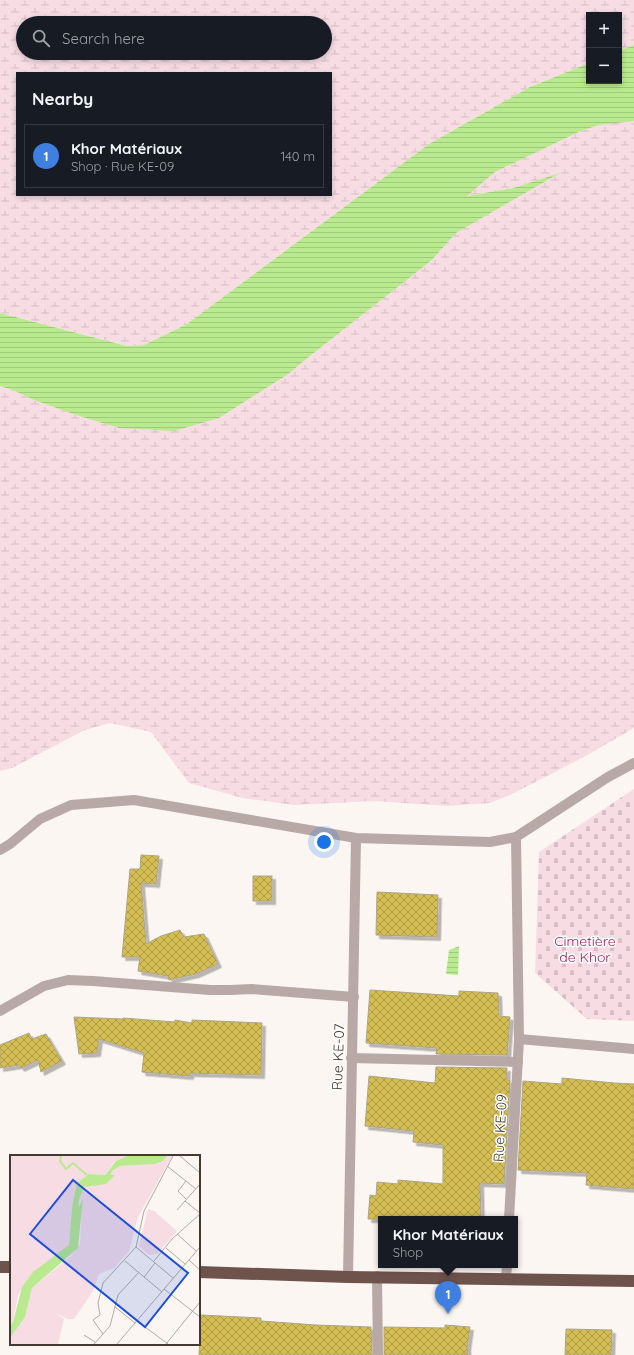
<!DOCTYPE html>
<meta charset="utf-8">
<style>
:root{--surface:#171b24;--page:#242831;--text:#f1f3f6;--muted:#9ea1a6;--line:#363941;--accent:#db2777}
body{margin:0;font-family:Quicksand,sans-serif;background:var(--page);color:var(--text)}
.controls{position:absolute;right:12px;top:12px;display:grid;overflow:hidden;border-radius:0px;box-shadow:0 2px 6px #0003}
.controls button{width:36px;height:36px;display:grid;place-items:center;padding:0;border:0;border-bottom:1px solid var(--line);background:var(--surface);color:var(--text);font:20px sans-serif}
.you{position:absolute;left:324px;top:842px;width:14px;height:14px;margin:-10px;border:3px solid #fff;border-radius:50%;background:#1a73e8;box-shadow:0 0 0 6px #1a73e833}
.badge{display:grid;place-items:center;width:26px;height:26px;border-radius:50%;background:var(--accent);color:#fff;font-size:13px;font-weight:700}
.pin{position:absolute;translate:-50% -33px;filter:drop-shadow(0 1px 2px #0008)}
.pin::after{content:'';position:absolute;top:21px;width:14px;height:12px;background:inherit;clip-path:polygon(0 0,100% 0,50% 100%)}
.popup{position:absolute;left:378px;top:1216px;width:140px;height:52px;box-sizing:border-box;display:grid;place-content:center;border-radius:0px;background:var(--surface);filter:drop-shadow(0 1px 3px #0005);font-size:13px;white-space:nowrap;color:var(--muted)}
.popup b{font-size:15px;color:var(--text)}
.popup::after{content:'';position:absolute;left:50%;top:100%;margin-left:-8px;border:8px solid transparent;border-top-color:var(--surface)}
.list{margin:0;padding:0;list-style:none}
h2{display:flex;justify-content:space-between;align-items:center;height:52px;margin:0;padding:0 16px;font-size:17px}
h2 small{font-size:13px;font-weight:400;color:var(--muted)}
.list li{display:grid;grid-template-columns:26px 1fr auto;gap:12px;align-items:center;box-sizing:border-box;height:64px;margin:0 8px 8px;padding:0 8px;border:1px solid var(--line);border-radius:0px}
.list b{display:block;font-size:15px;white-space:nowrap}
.list p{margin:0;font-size:13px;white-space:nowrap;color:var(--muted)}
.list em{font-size:13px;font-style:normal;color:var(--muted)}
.icon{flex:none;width:22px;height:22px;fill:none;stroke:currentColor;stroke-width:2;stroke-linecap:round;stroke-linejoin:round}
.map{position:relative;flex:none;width:634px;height:1355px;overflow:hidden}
.search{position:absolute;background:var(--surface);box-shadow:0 2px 6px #0003;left:16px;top:16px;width:316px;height:44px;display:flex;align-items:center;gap:10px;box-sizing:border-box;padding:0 14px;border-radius:22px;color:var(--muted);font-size:15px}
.panel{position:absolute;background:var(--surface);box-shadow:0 2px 6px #0003;left:16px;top:72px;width:316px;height:124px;border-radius:0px}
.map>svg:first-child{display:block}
.wetland{fill:url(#wetland-marsh);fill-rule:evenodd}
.cemetery{fill:url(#cemetery-stones)}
.water{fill:url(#water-rules)}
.building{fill:url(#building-cross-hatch);stroke:#aba589;filter:url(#shadow)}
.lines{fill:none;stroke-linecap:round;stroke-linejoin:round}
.minor{stroke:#b8a9a6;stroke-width:10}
.highway{stroke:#6e524c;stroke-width:12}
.labels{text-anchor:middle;stroke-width:3;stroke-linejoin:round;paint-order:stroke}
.park-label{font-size:14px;fill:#901951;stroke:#fff}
.street-label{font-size:14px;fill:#433a31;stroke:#fff}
.inset-river{fill:none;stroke:#b9ea8f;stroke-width:2}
.inset-road{fill:none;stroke:#b1aba5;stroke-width:1}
.view{fill:#1d4ed8;fill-opacity:0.15;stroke:#1d4ed8;stroke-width:2}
.inset-edge{fill:none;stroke:#433a31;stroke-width:2}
</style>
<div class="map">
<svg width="634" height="1355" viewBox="0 0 634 1355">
<defs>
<pattern id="wetland-marsh" width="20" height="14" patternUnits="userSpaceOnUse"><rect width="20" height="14" fill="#f7dce4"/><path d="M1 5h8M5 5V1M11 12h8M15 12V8" fill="none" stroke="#d5bec4"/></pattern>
<pattern id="cemetery-stones" width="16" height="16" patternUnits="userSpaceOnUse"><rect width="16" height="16" fill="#f7dce4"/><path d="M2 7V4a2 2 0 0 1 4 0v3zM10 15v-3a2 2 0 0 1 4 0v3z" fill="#d5bec4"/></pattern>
<pattern id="water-rules" width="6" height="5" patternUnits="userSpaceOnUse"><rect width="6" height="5" fill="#b9ea8f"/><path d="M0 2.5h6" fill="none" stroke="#a0c97c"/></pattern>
<pattern id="building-cross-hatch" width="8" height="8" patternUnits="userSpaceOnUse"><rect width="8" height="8" fill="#d4be53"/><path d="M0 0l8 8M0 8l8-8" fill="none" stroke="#ae9b45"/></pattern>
<filter id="shadow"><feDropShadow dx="3.5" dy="3.5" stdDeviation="0" flood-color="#0004"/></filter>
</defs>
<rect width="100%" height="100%" fill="#fbf6f2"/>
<g class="wetland">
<path d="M0 0H634V45L619 51V15H589V63L530 87 429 144 187 324 144 345 128 346 0 313ZM23 23H325V53H23ZM17 73H331V195H17Z"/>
<polygon points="629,121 634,121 634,728 584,757 510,795 490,803 448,806 374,801 294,805 242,798 189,783 151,732 110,723 85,730 12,768 0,771 0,386 15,391 34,400 79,416 119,428 219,418 287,375 310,356 432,260 456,233 558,174 513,188 466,196 495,172 581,131 599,125"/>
</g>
<polygon class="cemetery" points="634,789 634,1021 587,1019 535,973 539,852"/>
<g class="water">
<polygon points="634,45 634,121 599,125 581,131 495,172 467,196 513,188 560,173 456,233 432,260 310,356 287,375 219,418 174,431 119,428 79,416 34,400 15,391 0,386 0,313 127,346 144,345 187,324 429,144 530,87 589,63 589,81 619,81 619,51"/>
<polygon points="459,946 458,975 446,974 449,950"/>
</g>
<g class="building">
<polygon points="141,855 159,856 156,884 141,883 146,944 161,936 180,930 184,937 204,934 218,964 196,974 169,980 168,976 138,971 140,957 122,957 130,869 140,869"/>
<rect x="253" y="876" width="19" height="25"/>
<polygon points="377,892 438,895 437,937 376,935"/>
<polygon points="370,990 459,996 459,991 498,993 499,1016 510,1017 507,1055 436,1054 437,1048 366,1043"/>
<polygon points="74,1017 123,1019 123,1018 175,1022 175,1020 192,1023 192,1020 262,1023 261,1075 190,1073 190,1076 142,1072 144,1053 99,1039 97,1053 79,1054"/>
<polygon points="29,1033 32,1039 46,1034 62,1061 41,1072 38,1060 21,1068 19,1065 0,1068 0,1045"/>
<polygon points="436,1067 507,1068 506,1080 510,1080 504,1184 480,1183 481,1219 368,1219 370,1195 376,1196 377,1182 398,1184 398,1180 443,1184 443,1145 413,1142 414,1131 365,1126 369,1076 435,1083"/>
<polygon points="562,1078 614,1083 634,1084 634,1189 586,1185 587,1173 518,1170 523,1081 562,1084"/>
<polygon points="201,1315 261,1318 261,1321 316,1325 371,1327 372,1355 199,1355"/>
<polygon points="445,1325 470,1327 467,1348 468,1355 384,1355 384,1327 445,1328"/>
<polygon points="566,1329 612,1330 611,1355 565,1355"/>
</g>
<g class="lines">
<g class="minor">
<polyline points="516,837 608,777 634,763"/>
<polyline points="0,850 10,844 40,819 71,805 134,800 356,838 490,842 516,837 519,1039 509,1219"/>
<polyline points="0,1011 44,986 68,980 93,981 210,990 230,990 252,989 354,997"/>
<polyline points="519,1039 634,1049"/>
<polyline points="351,1058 518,1062"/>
<polyline points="377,1276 378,1355"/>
<polyline points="348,1277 356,838"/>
<polyline points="506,1278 507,1265"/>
</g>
<g class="highway">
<polyline points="0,1267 11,1267"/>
<polyline points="199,1272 348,1277 634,1281"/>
</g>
</g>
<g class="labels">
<g class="park-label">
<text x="585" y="946">Cimetière<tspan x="585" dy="16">de Khor</tspan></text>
</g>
<g class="street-label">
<text transform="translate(338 1057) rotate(-88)" y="5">Rue KE-07</text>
<text transform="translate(500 1128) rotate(-87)" y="5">Rue KE-09</text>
</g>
</g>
<g transform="translate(10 1155)">
<rect width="190" height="190" fill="#fbf6f2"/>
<path d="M0 1H117L104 7 95 20 79 19 67 28 62 52 59 90 19 122 8 140 3 167 0 171ZM157 1H162L128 62 119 96 104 113 89 119 83 136 64 164H57L46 158 54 164 48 189H0V183L15 162 22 133 61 101 70 89 72 46 68 53V48L74 32 98 27 104 20H101L102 16 110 11 145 9 153 6Z" fill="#f7dce4"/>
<path d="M138 54 144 56 167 76 147 99 139 100 129 91Z" fill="#f7dce4"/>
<path d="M117 1H157L153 6 145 9 110 11 102 16 101 20H105L96 29 74 32 68 48 69 52 73 43 68 93 22 133 15 162 0 183V171L3 167 12 132 23 117 59 90 62 52 67 28 79 19 95 20 106 6Z" fill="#b9ea8f"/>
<path class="inset-river" d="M51 1 50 6 56 14 63 8 77 20"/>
<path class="inset-road" d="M170 1 190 18M157 11 186 34M176 26 168 36 176 44M175 46 190 58M167 55 190 29M167 79 186 96M126 92 134 56 163 1M156 93 175 109M179 105 190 115M115 106 152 137M144 106 162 84 190 59M134 122 145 108M154 134 190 162M105 152 125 168M127 166 158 189M93 179 83 165 90 160 88 148 93 128 126 92 163 123M74 180 85 187M84 189 100 171 108 140 129 117M107 189 190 92M156 189 190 147"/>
<path class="view" d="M63 25 178 118 135 172 20 79Z"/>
<rect width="190" height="190" class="inset-edge"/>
</g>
</svg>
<div class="controls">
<button>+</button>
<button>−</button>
</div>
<div class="you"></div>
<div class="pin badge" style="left:448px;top:1314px;background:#3f7fe0">1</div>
<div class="popup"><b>Khor Matériaux</b>Shop</div>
<div class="search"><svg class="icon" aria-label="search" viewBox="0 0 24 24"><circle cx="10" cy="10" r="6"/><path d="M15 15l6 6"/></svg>Search here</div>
<section class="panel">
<h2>Nearby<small></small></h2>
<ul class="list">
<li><span class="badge" style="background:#3f7fe0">1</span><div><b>Khor Matériaux</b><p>Shop · Rue KE-09</p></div><em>140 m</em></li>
</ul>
</section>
</div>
